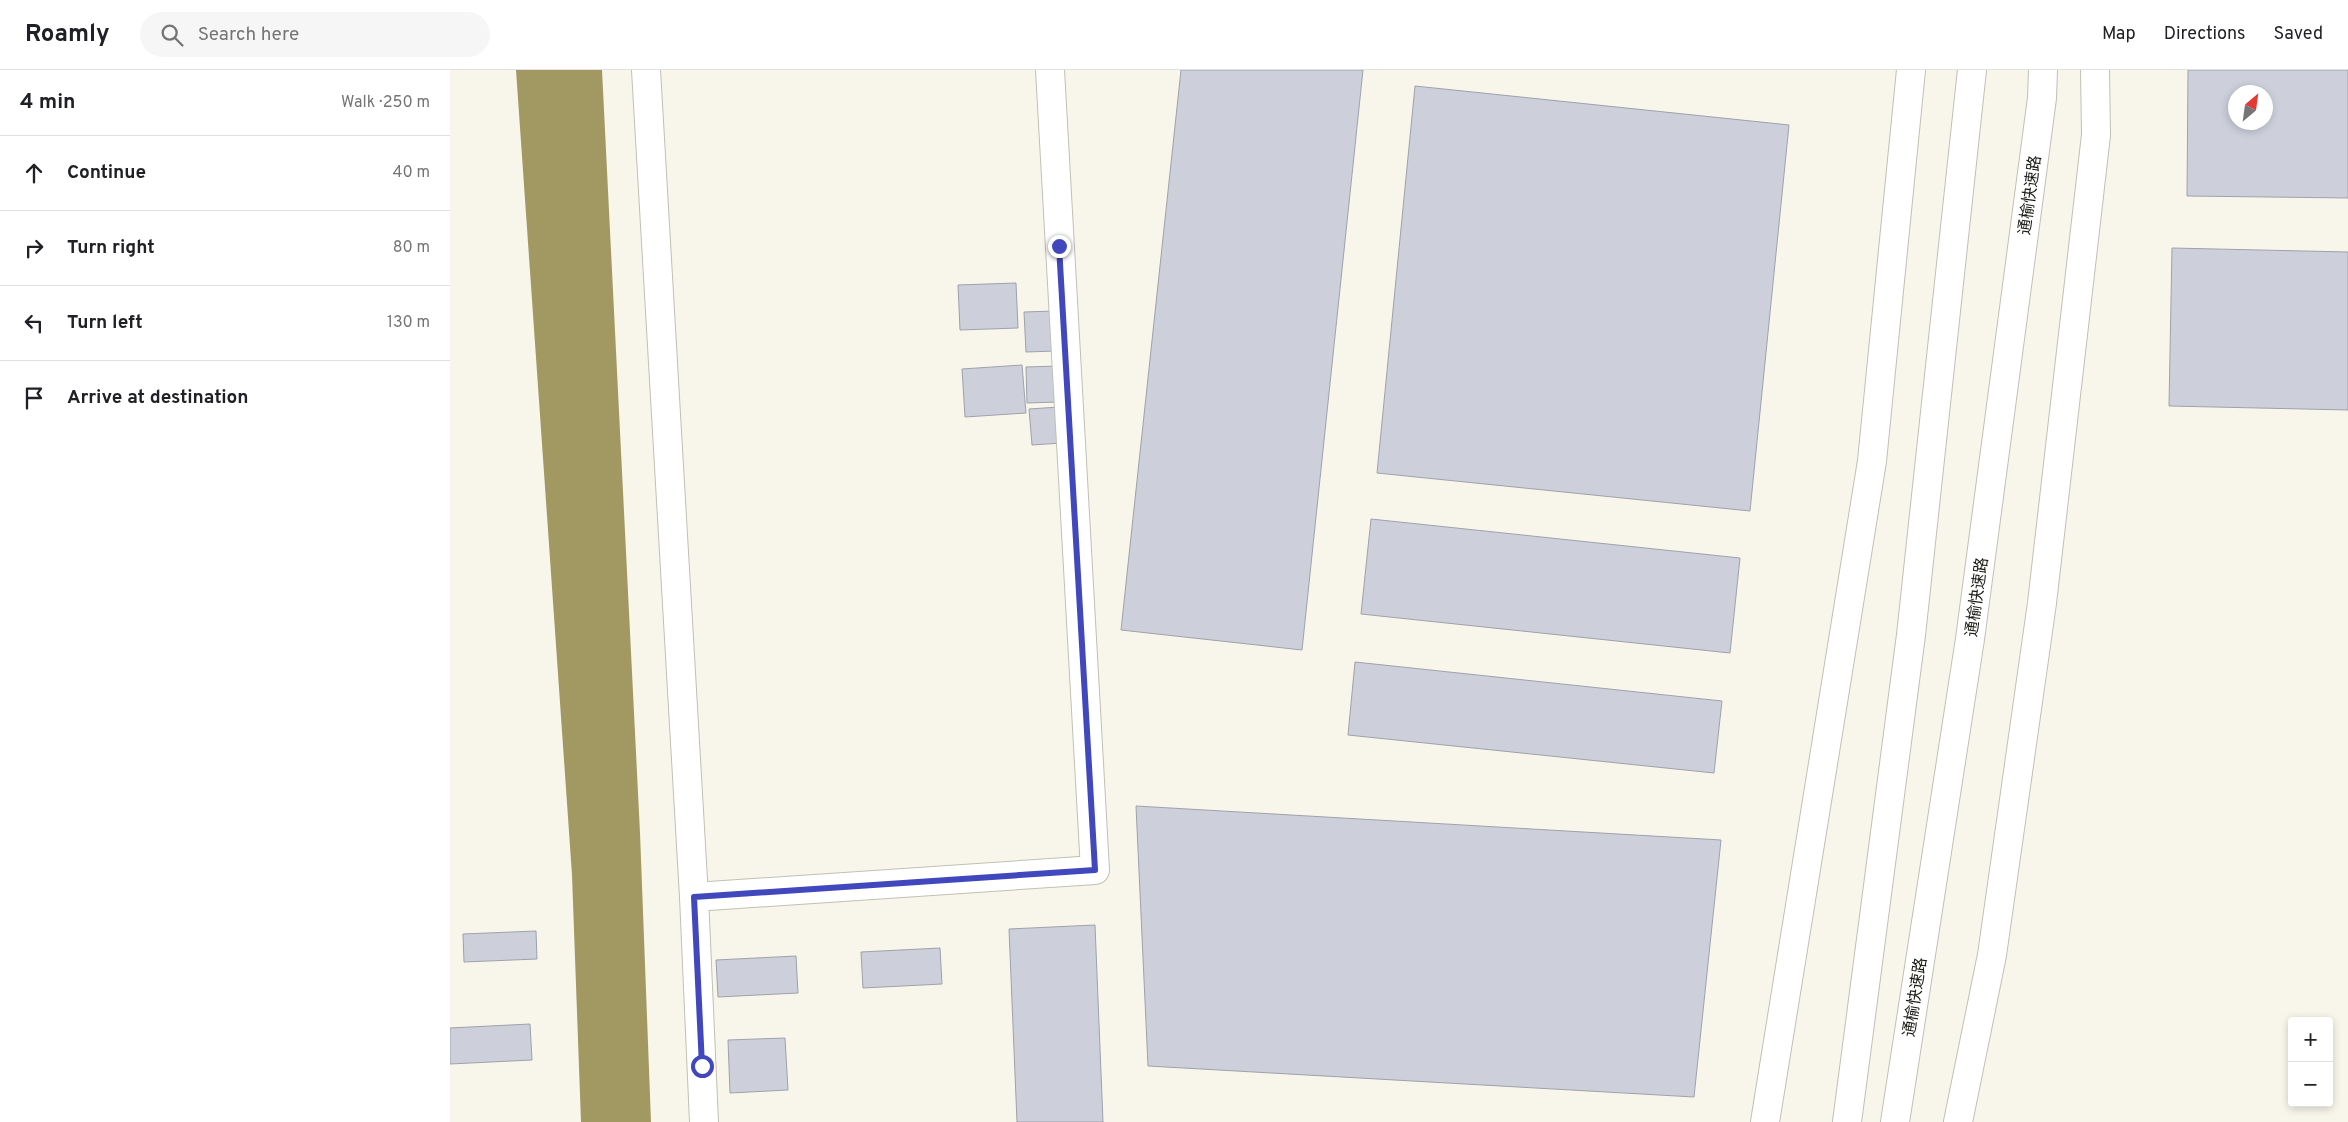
<!DOCTYPE html>
<meta charset="utf-8">
<style>
:root{--surface:#fff;--page:#f6f6f6;--text:#202124;--muted:#757577;--line:#e0e0e0}
body{margin:0;font-family:Overpass,"Noto Sans SC",sans-serif;background:var(--page);color:var(--text)}
.controls{position:absolute;right:15px;bottom:15px;display:grid;overflow:hidden;border-radius:5px;box-shadow:0 2px 8px #0003}
.controls button{width:45px;height:45px;display:grid;place-items:center;padding:0;border:0;border-bottom:1px solid var(--line);background:var(--surface);color:var(--text);font:25px sans-serif}
.compass{position:absolute;left:1778px;top:15px;width:45px;height:45px;border-radius:50%;background:var(--surface);box-shadow:0 2px 8px #0003;rotate:29deg}
.stop{position:absolute;width:15px;height:15px;margin:-11px;border:4px solid #4147bc;border-radius:50%;background:#fff}
.stop.end{background:#4147bc;border-color:#fff;box-shadow:0 1px 5px #0008}
.list{margin:0;padding:0;list-style:none}
h2{display:flex;justify-content:space-between;align-items:center;height:65px;margin:0;padding:0 20px;font-size:21px}
h2 small{font-size:16px;font-weight:400;color:var(--muted)}
.list li{display:grid;grid-template-columns:32px 1fr auto;gap:15px;align-items:center;box-sizing:border-box;height:75px;padding:0 20px;border-top:1px solid var(--line)}
.list b{display:block;font-size:19px;white-space:nowrap}
.list em{font-size:16px;font-style:normal;color:var(--muted)}
.icon{flex:none;width:28px;height:28px;fill:none;stroke:currentColor;stroke-width:2;stroke-linecap:round;stroke-linejoin:round}
.map{position:relative;flex:none;width:1898px;height:1052px;overflow:hidden}
header{display:flex;align-items:center;gap:30px;box-sizing:border-box;height:70px;padding:0 25px;background:var(--surface);border-bottom:1px solid var(--line)}
header strong{font-size:24px}
nav{display:flex;gap:28px;margin-inline-start:auto;font-size:18px}
.search{width:350px;height:45px;background:var(--page);display:flex;align-items:center;gap:12px;box-sizing:border-box;padding:0 18px;border-radius:28px;color:var(--muted);font-size:19px}
main{display:flex}
aside{flex:1;background:var(--surface)}
.map>svg:first-child{display:block}
.water{fill:#a19862}
.building{fill:#cdd0db;stroke:#9ea1ac;fill-rule:evenodd}
.lines{fill:none;stroke-linecap:round;stroke-linejoin:round}
.street-casing{stroke:#c1c0b4;stroke-width:30}
.primary-casing{stroke:#c1c0b4;stroke-width:30}
.highway-casing{stroke:#c1c0b4;stroke-width:30}
.street{stroke:#fff;stroke-width:28}
.primary{stroke:#fff;stroke-width:28}
.highway{stroke:#fff;stroke-width:28}
.route{stroke:#4147bc;stroke-width:6}
.labels{text-anchor:middle;stroke-width:5;stroke-linejoin:round;paint-order:stroke}
.street-label{font-size:16px;fill:#1a1a15;stroke:#fff}
</style>
<header>
<strong>Roamly</strong>
<div class="search"><svg class="icon" aria-label="search" viewBox="0 0 24 24"><circle cx="10" cy="10" r="6"/><path d="M15 15l6 6"/></svg>Search here</div>
<nav><a>Map</a><a>Directions</a><a>Saved</a></nav>
</header>
<main>
<aside>
<h2>4 min<small>Walk · 250 m</small></h2>
<ul class="list">
<li><svg class="icon" aria-label="ahead" viewBox="0 0 24 24"><path d="M12 20V5M6 11l6-6 6 6"/></svg><div><b>Continue</b></div><em>40 m</em></li>
<li><svg class="icon" aria-label="right" viewBox="0 0 24 24"><path d="M7 20v-9h11M14 6l5 5-5 5"/></svg><div><b>Turn right</b></div><em>80 m</em></li>
<li><svg class="icon" aria-label="left" viewBox="0 0 24 24"><path d="M17 20v-9H6M10 6l-5 5 5 5"/></svg><div><b>Turn left</b></div><em>130 m</em></li>
<li><svg class="icon" aria-label="arrive" viewBox="0 0 24 24"><path d="M6 21V4h12l-3 4 3 4H6"/></svg><div><b>Arrive at destination</b></div></li>
</ul>
</aside>
<div class="map">
<svg width="1898" height="1052" viewBox="0 0 1898 1052">
<rect width="100%" height="100%" fill="#f8f6ea"/>
<polygon class="water" points="66,0 152,0 190,763 201,1052 131,1052 122,805"/>
<g class="building">
<polygon points="731,0 913,0 852,580 671,560"/>
<path d="M1738 0H1898V128L1737 126ZM1786 22H1816V52H1786Z"/>
<polygon points="965,16 1339,55 1300,441 927,403"/>
<polygon points="1722,178 1898,182 1898,340 1719,336"/>
<polygon points="566,213 568,258 510,260 508,215"/>
<polygon points="604,241 606,281 576,282 574,242"/>
<polygon points="572,295 576,343 515,347 512,299"/>
<polygon points="607,296 608,332 577,333 576,297"/>
<polygon points="609,337 612,373 582,375 579,339"/>
<polygon points="921,449 1290,488 1280,583 911,544"/>
<polygon points="905,592 1272,631 1264,703 898,665"/>
<polygon points="686,736 1271,770 1244,1027 698,996"/>
<polygon points="645,855 653,1052 567,1052 559,859"/>
<polygon points="86,861 87,889 14,892 13,864"/>
<polygon points="490,878 492,914 413,918 411,882"/>
<polygon points="346,886 348,923 268,927 266,890"/>
<polygon points="80,954 82,990 0,994 0,958"/>
<polygon points="335,968 338,1020 280,1023 278,970"/>
</g>
<g class="lines">
<g class="street-casing">
<g id="street">
<polyline points="196,0 244,827"/>
<polyline points="254,1052 244,827 645,800 600,0"/>
</g>
</g>
<g class="primary-casing">
<g id="primary">
<polyline points="1315,1052 1422,391 1461,0"/>
<polyline points="1508,1052 1542,885 1592,533 1646,65 1645,0"/>
</g>
</g>
<g class="highway-casing">
<g id="highway">
<polyline points="1397,1052 1461,565 1522,0"/>
<polyline points="1445,1052 1520,569 1592,28 1593,0"/>
</g>
</g>
<use href="#street" class="street"/>
<use href="#primary" class="primary"/>
<use href="#highway" class="highway"/>
</g>
<g class="lines">
<polyline class="route" points="252,996 244,827 645,800 609,176"/>
</g>
<g class="labels">
<g class="street-label">
<text transform="translate(1579 125) rotate(-82)" y="6">通榆快速路</text>
<text transform="translate(1526 527) rotate(-82)" y="6">通榆快速路</text>
<text transform="translate(1464 927) rotate(-81)" y="6">通榆快速路</text>
</g>
</g>
</svg>
<div class="controls">
<button>+</button>
<button>−</button>
</div>
<svg class="compass" viewBox="-18 -18 36 36"><path d="M0-13l5 13h-10z" fill="#e53935"/><path d="M0 13l5-13h-10z" fill="#757577"/></svg>
<div class="stop" style="left:252px;top:996px"></div>
<div class="stop end" style="left:609px;top:176px"></div>
</div>
</main>
